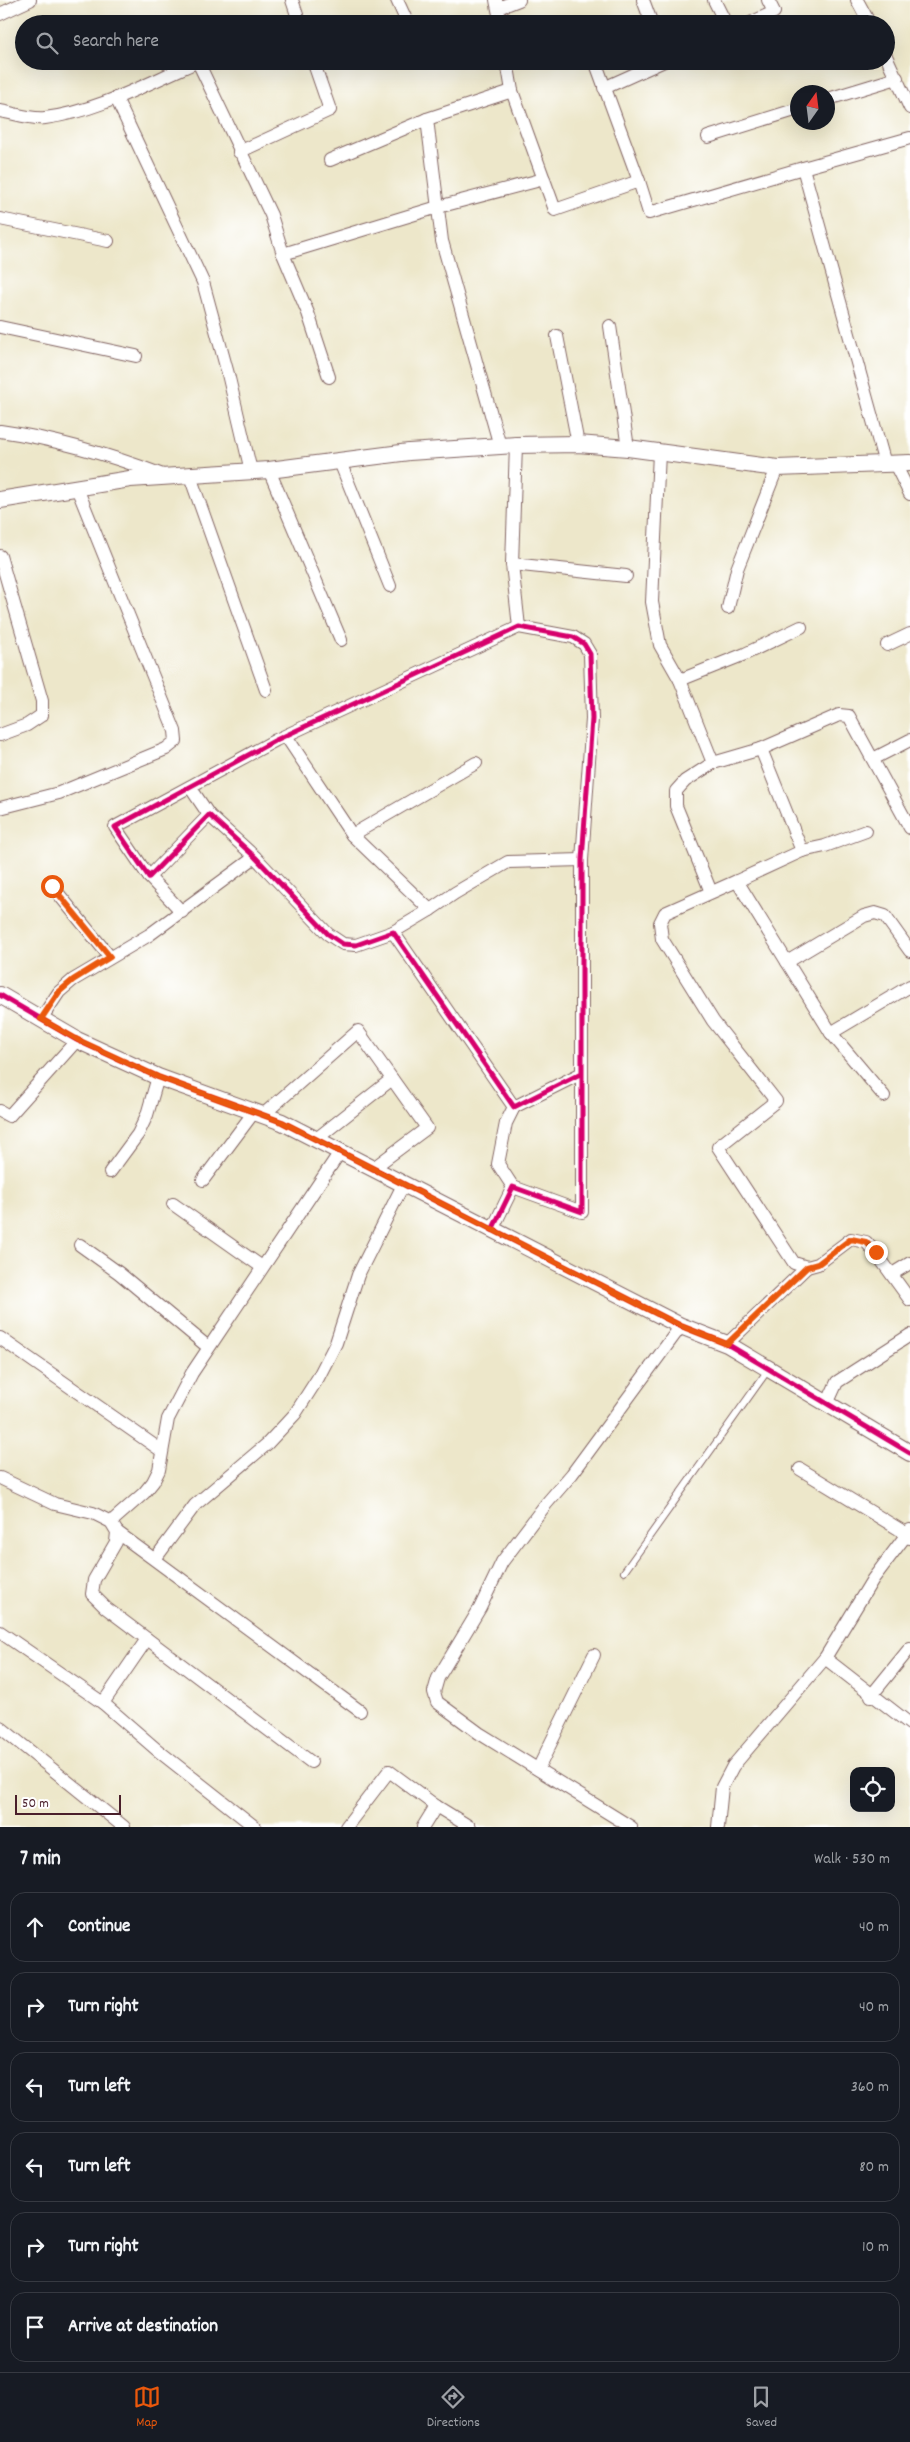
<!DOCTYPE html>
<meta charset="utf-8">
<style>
:root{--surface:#171b24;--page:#20242c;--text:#f1f3f6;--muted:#9ea1a6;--line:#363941;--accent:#ea580c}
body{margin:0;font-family:Dekko,sans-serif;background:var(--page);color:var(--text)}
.controls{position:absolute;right:15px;bottom:15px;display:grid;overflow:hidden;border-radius:10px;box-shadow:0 5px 20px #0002}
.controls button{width:45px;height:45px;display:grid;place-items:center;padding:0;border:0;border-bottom:1px solid var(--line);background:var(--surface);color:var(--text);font:25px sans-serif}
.compass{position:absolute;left:790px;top:85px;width:45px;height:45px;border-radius:50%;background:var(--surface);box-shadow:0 5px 20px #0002;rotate:14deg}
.scale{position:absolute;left:15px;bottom:12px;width:106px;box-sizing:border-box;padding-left:5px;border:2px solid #4a1f2b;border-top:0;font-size:14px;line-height:18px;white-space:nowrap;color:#4a1f2b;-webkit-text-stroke:4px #fff;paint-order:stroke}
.stop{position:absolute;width:15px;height:15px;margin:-11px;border:4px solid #ea580c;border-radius:50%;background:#fff}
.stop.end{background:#ea580c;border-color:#fff;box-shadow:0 1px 5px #0008}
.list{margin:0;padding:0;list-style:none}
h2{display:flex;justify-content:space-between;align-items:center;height:65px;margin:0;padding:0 20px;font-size:21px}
h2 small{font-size:16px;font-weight:400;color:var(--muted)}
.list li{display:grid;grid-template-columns:32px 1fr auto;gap:15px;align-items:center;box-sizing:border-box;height:70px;margin:0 10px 10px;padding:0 10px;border:1px solid var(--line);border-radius:15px}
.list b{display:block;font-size:19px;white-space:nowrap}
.list em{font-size:16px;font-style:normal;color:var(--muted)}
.icon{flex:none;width:28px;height:28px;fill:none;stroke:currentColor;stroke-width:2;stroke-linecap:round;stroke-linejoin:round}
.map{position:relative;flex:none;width:910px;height:1827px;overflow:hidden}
.search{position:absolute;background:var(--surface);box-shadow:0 5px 20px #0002;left:15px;right:15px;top:15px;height:55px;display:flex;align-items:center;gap:12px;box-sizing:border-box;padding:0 18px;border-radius:28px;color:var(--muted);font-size:19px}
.sheet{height:545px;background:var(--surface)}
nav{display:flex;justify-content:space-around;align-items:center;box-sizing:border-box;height:70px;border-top:1px solid var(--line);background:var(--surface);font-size:14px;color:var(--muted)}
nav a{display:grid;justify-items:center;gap:2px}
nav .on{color:var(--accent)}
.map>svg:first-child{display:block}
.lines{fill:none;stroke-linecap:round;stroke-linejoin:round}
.service-casing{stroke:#836563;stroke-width:8}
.minor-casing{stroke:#836563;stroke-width:14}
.tertiary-casing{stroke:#836563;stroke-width:18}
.service{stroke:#fff;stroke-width:6}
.minor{stroke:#fff;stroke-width:12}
.tertiary{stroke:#fff;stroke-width:16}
.cycleway-casing{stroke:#fff;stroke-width:8}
.cycleway{stroke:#d6006c;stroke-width:5}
.route{stroke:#ea580c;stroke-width:6}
</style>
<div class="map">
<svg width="910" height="1827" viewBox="0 0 910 1827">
<rect width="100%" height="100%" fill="#fff"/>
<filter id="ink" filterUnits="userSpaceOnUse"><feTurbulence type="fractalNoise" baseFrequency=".02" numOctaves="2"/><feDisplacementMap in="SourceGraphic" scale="10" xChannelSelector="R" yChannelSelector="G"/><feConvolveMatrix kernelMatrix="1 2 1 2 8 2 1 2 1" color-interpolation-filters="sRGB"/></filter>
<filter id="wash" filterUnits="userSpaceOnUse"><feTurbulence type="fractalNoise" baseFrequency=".0096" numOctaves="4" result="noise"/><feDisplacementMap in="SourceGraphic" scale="20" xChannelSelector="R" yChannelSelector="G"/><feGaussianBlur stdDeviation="1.12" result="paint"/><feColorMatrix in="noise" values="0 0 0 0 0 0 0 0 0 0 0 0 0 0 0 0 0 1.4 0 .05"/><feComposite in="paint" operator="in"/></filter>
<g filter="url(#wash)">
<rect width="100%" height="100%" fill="#ede7ca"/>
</g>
<g filter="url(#ink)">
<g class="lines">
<g class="service-casing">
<polyline id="service" points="624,1572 768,1370"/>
</g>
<g class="minor-casing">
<g id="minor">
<polyline points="292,0 300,24"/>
<polyline points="397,0 408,24"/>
<polyline points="496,0 501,24"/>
<polyline points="643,0 652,24"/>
<polyline points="714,0 726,24"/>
<polyline points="857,0 870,24"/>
<polyline points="498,8 519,0"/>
<polyline points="0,14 30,0"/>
<polyline points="748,24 774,12 768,0"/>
<polyline points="886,56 910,108"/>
<polyline points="507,61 512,91 555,210 639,181 649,213 803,168 885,464"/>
<polyline points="595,61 639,181"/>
<polyline points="198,62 271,215 283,254 308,313 329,377"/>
<polyline points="604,88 664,61"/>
<polyline points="116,98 203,282 228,374 251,471"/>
<polyline points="828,99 897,78"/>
<path d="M0 111C13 113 32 120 45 118 100 111 149 82 199 61"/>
<polyline points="708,137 798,109"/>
<polyline points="239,152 330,110 313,61"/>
<polyline points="330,160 427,119"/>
<polyline points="803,168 910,138"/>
<polyline points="0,219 108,241"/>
<polyline points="283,254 438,207 544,179"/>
<polyline points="610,326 628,448"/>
<polyline points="0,327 136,356"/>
<polyline points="557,336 578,444"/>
<path d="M0 431C57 439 110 455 163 475"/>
<polyline points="516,445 512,564 519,627"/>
<polyline points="500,446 442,241 427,119 512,91"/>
<polyline points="659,453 652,602 660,645 680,680 713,763 761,749 839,715 849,716 910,828"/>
<polyline points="340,462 390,586"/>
<polyline points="895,464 910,494"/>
<polyline points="269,470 341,640"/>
<polyline points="190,476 266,690"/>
<polyline points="0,556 42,701 42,715 27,725 0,735"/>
<polyline points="512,564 626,576"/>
<polyline points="728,608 737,569 777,468"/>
<polyline points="887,645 910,634"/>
<polyline points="680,680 745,654 801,627"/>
<polyline points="286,736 352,835 430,910 393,932"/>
<polyline points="761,749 802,851 737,881 831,1033 884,1096"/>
<polyline points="873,759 910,740"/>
<polyline points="190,787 209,815"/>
<polyline points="0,808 59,793 166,749 176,741 175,731 77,488"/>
<polyline points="352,835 476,763"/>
<polyline points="802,851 825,846 866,831"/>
<polyline points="149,877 182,912"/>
<polyline points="737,881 665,913 660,923 662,939 713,1021 776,1101 718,1147 794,1263 807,1267 818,1264 851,1239 866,1242 876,1253 910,1300"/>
<polyline points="52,886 110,957"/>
<polyline points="711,892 676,806 676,791 685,781 713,763"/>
<polyline points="430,910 455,893 508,862 582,860"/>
<polyline points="787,962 864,916 875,913 885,916 910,951"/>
<polyline points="41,1019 59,992 73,980 149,935 255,857"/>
<polyline points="831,1033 910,986"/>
<polyline points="0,1111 9,1116 77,1040"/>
<polyline points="264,1114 358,1031 427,1128 372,1169"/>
<polyline points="315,1140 392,1079"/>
<polyline points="110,1172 138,1134 147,1115 158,1077"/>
<polyline points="203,1180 254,1112"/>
<polyline points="513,1187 498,1164 506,1123 514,1107"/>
<polyline points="173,1204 262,1267"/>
<polyline points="492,1230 513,1187 582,1212 582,860 592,719 590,654 584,644 573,637 519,627 276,740 115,827 149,877 209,815 255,857 328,934 343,944 356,945 393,932 514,1107 582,1073"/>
<polyline points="80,1245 119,1273 208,1347"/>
<polyline points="892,1274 910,1263"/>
<polyline points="0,1338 162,1451"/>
<polyline points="727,1344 807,1267"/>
<polyline points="827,1404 837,1382 910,1335"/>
<polyline points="800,1469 907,1534"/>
<polyline points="0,1478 55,1504 93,1513 111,1522 117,1532 116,1542 94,1580 92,1594 106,1608 311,1762"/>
<polyline points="111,1522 144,1493 153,1482 159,1470 168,1419 192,1373 340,1152"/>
<polyline points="117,1532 360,1711"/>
<polyline points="155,1559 195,1505 267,1444 295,1414 318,1378 336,1343 358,1275 403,1185"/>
<polyline points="0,1632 103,1703 156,1749 255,1827"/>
<polyline points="825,1658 910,1724"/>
<polyline points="871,1696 910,1648"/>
<polyline points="103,1703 147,1639"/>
<polyline points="0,1727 124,1827"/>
<polyline points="538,1769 594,1655"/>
<polyline points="346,1827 389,1771 436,1806 470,1827"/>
<polyline points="423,1827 436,1806"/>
<polyline points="631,1827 479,1733 437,1702 434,1692 438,1678 480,1608 502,1562 546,1504 572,1474 681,1326"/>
<polyline points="718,1827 722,1787 733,1766 825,1658 873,1579 910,1530"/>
</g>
</g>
<g class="tertiary-casing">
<g id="tertiary">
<polyline points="0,500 130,479 269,470 409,452 516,445 578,444 628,448 777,468 910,463"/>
<polyline points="0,995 77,1040 158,1077 282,1122 681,1326 727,1344 910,1453"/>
<polyline points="907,1534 910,1536"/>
</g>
</g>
<use href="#service" class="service"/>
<use href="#minor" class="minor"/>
<use href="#tertiary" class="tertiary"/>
<g class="cycleway-casing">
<g id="cycleway">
<polyline points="0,995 77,1040 158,1077 282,1122 681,1326 727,1344 910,1453"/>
<polyline points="492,1230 513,1187 582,1212 582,860 592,719 590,654 584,644 573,637 519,627 276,740 115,827 149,877 209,815 255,857 328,934 343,944 356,945 393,932 514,1107 582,1073"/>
</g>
</g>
<use href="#cycleway" class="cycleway"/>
</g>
</g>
<g class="lines" filter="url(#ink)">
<polyline class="route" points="52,886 110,957 73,980 59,992 41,1019 78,1040 158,1077 282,1122 681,1326 727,1344 807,1267 818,1264 851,1239 866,1242 876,1252"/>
</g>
</svg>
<div class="controls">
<button><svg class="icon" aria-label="locate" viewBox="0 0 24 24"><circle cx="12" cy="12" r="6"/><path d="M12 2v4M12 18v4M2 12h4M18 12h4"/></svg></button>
</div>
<svg class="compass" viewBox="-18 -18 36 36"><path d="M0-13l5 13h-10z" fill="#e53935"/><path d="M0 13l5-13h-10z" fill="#9ea1a6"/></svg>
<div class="scale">50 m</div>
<div class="stop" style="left:52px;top:886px"></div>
<div class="stop end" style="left:876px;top:1252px"></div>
<div class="search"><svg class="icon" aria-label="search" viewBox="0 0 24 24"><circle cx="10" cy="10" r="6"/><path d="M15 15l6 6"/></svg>Search here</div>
</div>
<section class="sheet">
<h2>7 min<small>Walk · 530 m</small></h2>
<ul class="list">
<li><svg class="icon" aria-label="ahead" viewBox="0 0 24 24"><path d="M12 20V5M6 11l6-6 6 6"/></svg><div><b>Continue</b></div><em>40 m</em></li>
<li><svg class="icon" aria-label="right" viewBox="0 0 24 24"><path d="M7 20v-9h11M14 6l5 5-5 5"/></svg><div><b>Turn right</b></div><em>40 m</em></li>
<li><svg class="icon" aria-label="left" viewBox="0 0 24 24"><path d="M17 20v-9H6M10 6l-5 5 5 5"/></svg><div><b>Turn left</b></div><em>360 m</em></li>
<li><svg class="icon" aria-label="left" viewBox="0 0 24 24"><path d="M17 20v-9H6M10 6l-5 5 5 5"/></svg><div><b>Turn left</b></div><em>80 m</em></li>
<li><svg class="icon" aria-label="right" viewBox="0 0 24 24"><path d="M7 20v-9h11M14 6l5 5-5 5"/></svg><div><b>Turn right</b></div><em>10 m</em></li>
<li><svg class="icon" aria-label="arrive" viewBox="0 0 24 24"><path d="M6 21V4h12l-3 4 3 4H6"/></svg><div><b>Arrive at destination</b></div></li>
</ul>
</section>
<nav>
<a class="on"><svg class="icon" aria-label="map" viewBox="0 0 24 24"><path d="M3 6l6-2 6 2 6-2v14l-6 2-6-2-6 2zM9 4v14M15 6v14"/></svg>Map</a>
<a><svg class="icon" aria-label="directions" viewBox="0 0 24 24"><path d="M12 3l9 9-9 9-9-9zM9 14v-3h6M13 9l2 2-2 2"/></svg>Directions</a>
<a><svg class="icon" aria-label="saved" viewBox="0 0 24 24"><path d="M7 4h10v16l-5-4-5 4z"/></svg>Saved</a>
</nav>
